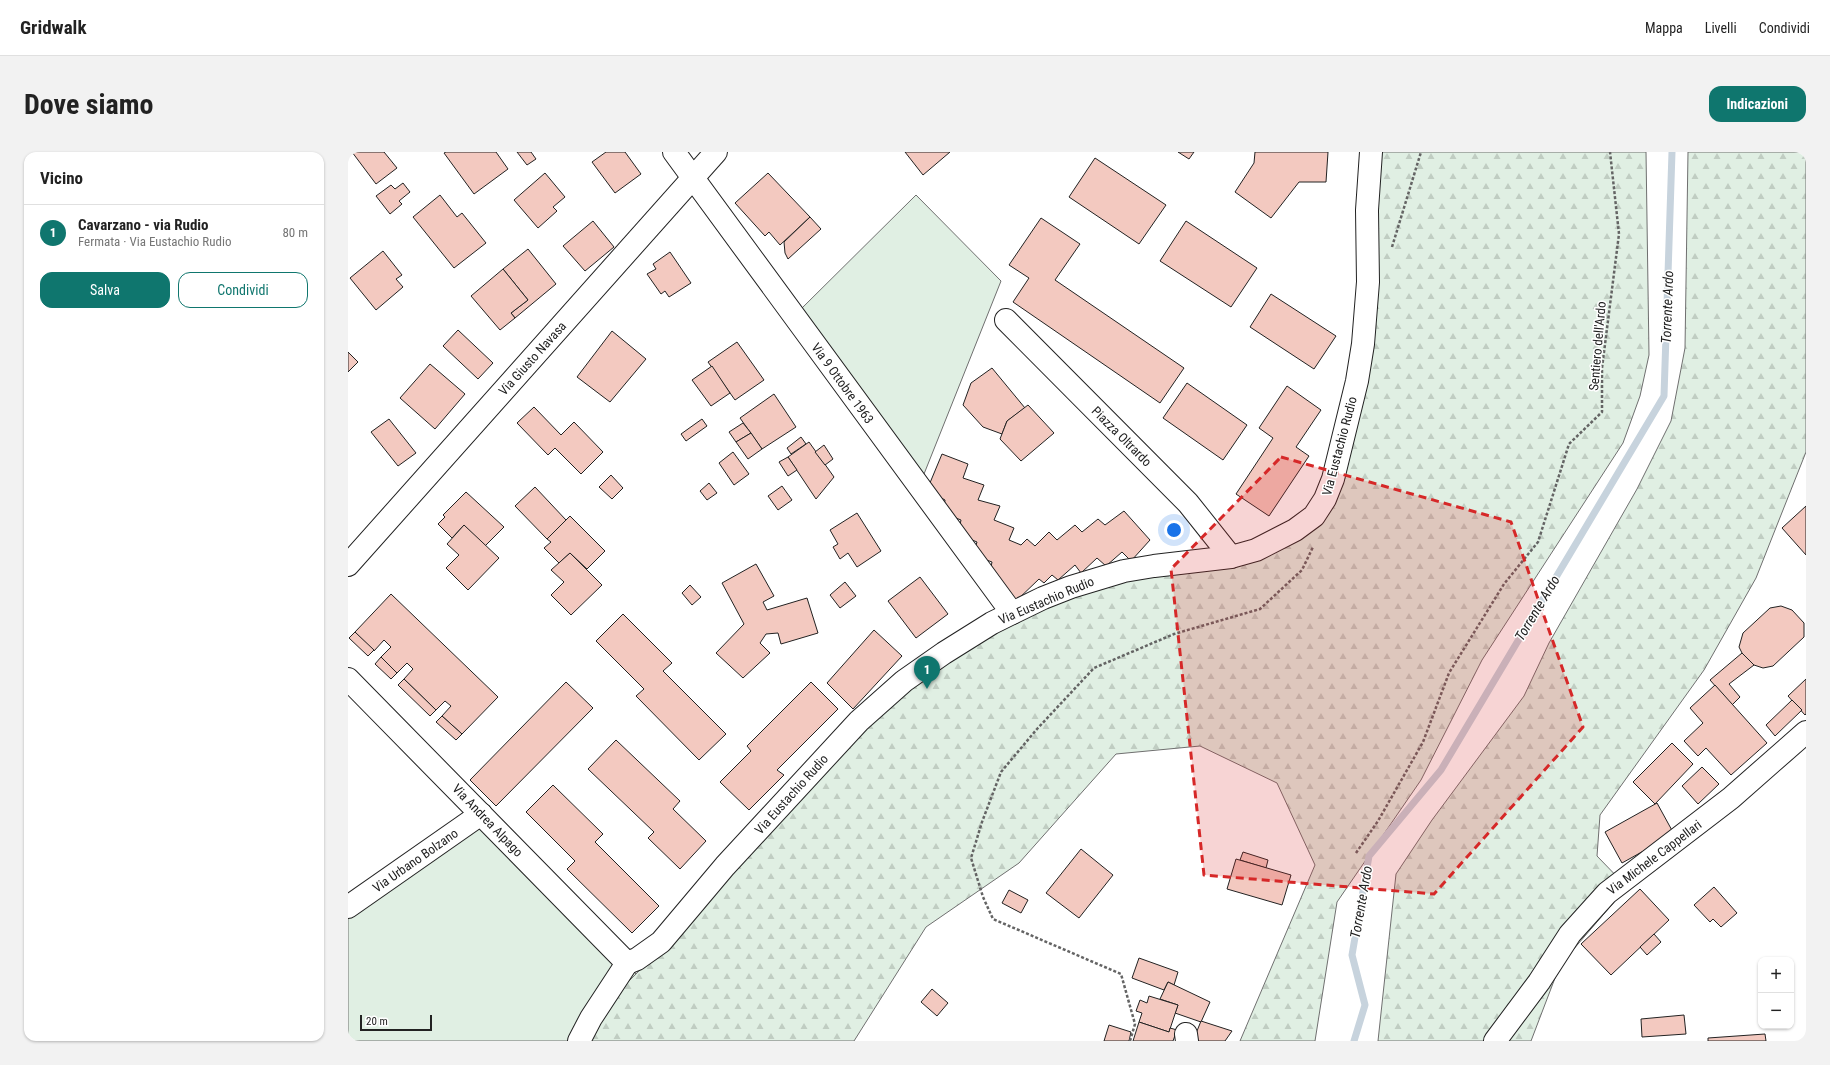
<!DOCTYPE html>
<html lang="it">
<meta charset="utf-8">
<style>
:root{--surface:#fff;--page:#f2f2f2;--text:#222;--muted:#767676;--line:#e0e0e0;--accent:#0f766e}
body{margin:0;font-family:"Roboto Condensed",sans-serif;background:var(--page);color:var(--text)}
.controls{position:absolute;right:12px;bottom:12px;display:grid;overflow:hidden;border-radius:8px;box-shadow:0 1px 3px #0004}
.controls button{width:36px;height:36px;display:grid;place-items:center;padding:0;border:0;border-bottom:1px solid var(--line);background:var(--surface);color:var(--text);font:20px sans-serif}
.scale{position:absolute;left:12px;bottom:10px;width:72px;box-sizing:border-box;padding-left:4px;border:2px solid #222;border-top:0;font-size:11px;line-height:14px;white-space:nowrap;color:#222;-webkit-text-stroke:3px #fff;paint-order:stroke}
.you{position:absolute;left:826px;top:378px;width:14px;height:14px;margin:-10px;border:3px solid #fff;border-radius:50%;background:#1a73e8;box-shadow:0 0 0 6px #1a73e833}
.badge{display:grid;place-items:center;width:26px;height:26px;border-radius:50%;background:var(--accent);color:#fff;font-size:13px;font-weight:700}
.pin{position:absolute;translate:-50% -33px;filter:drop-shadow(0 1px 2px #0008)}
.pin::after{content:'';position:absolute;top:21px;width:14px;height:12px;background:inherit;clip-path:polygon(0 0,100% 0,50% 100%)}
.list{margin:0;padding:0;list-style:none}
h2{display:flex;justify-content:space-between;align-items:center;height:52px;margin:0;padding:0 16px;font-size:17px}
h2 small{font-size:13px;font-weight:400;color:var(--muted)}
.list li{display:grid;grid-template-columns:26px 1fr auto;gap:12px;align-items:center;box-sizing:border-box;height:56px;padding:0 16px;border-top:1px solid var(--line)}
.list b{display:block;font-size:15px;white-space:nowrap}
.list p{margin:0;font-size:13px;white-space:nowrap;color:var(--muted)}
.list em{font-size:13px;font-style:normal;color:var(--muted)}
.actions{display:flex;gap:8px;padding:12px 16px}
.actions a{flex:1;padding:9px 0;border:1px solid var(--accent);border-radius:12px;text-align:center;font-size:14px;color:var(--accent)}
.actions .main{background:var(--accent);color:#fff}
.map{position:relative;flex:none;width:1458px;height:889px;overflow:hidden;border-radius:12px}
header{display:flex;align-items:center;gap:24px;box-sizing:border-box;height:56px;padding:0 20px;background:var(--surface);border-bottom:1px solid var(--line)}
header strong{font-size:19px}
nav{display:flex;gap:22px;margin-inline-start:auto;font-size:14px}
.intro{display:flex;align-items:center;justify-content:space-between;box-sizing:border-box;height:96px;padding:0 24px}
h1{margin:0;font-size:28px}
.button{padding:10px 18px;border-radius:12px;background:var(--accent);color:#fff;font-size:14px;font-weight:700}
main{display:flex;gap:24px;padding:0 24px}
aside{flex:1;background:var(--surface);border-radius:12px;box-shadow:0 1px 3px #0004}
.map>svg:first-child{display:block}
.grass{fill:#e0efe3;stroke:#6f6f6f}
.forest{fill:url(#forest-firs);stroke:#6f6f6f}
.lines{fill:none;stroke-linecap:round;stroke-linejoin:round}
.stream{stroke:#c7d3dd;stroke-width:7}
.building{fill:#f3c9c0;stroke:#222}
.street-casing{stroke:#222;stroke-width:24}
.secondary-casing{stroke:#222;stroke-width:24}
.path{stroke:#646464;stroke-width:2.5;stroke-dasharray:3 2;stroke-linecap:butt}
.street{stroke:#fff;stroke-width:22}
.secondary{stroke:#fff;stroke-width:22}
.marked{fill:#d62828;fill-opacity:0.2;stroke:#d62828;stroke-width:3;stroke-dasharray:8 5;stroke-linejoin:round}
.labels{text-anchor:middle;stroke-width:3;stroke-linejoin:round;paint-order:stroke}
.street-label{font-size:13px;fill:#222;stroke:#fff}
.water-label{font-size:14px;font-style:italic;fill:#222;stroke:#fff}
</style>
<header>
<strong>Gridwalk</strong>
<nav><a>Mappa</a><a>Livelli</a><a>Condividi</a></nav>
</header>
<div class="intro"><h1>Dove siamo</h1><a class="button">Indicazioni</a></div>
<main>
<aside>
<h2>Vicino<small></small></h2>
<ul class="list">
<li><span class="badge">1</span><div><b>Cavarzano - via Rudio</b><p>Fermata · Via Eustachio Rudio</p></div><em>80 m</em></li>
</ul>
<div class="actions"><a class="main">Salva</a><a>Condividi</a></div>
</aside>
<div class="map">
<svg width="1458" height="889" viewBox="0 0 1458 889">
<defs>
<pattern id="forest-firs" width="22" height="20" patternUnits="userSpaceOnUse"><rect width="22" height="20" fill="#e0efe3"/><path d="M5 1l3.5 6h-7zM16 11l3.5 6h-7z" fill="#c0cdc2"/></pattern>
</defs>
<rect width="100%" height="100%" fill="#fff"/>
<g class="grass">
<polygon points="568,43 653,129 572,332 451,159"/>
<polygon points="135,655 169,688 288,822 220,889 0,889 0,748"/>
</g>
<g class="forest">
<polygon points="1029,0 1298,0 1301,203 1292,244 1275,291 1134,508 1073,628 989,750 967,889 892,889 967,713 929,631 852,594 768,602 671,711 578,775 506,889 220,889 288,822 515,574 589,512 733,436 941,388 971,348 1013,169"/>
<polygon points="1340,0 1458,0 1458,300 1408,426 1356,518 1252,663 1249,704 1279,735 1212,813 1183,889 1030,889 1048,722 1084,668 1176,544 1201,491 1289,337 1323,269 1337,196"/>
</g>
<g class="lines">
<polyline class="stream" points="1006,889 1017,853 1004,803 1021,704 1093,618 1316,244 1324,0"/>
</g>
<g class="building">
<polygon points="4,0 36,0 49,16 28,32"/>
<polygon points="98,0 148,0 160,17 126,42 96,1"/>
<polygon points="169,0 183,0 188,7 179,13"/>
<polygon points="258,0 277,0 293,22 267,41 244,10"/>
<polygon points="557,0 602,0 575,23"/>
<polygon points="830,0 846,0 841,7"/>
<polygon points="907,0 980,0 978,30 951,30 923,66 887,40 906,11"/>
<polygon points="747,6 818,53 791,92 721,45"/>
<polygon points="197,21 217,45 205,55 209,59 190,76 166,48"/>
<polygon points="420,21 462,65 432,93 421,80 417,84 387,51"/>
<polygon points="55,31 62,40 51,49 54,52 42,62 28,44 43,33 47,37"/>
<polygon points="92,43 109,65 114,61 138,91 106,116 65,65"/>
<polygon points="462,65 473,77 440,107 437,101 436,90"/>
<polygon points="693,66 732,92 707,128 836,216 812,251 665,150 681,126 661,113"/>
<polygon points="245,69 266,95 237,119 215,94"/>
<polygon points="838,69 909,116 883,155 812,109"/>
<polygon points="180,97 208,132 167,166 163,161 180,148 155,117"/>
<polygon points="35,99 54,123 48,127 55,135 28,158 2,126"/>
<polygon points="322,100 343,131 321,145 317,139 313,142 299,122 308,117 305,112"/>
<polygon points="155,117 180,148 163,161 167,166 152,178 123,144"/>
<polygon points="923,142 988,184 966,217 902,175"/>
<polygon points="110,178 145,211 130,227 95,194"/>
<polygon points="264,179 298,207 262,250 229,225"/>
<polygon points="389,190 416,228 387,248 360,210"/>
<polygon points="0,200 10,210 0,220"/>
<polygon points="82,212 117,242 87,277 52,246"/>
<polygon points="364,214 382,241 363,254 344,228"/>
<polygon points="644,216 677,256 659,269 654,282 635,275 615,253 623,231"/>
<polygon points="839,231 899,273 875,308 815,266"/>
<polygon points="939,234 973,258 948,295 961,304 921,364 888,342 925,286 911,276"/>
<polygon points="426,242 448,275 414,297 392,266"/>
<polygon points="680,253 706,281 673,309 652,287 659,269"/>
<polygon points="186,255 213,283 226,270 255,300 233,322 207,296 200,303 169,271"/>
<polygon points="41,267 68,301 50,314 23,280"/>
<polygon points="354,267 359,274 338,289 333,282"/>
<polygon points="395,271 403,281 388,290 381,280"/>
<polygon points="403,281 414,297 400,307 388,290"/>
<polygon points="453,285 458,292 443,302 439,296"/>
<polygon points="461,290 486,325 468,347 440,305"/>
<polygon points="476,293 485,307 477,313 467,300"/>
<polygon points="385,300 401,322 386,333 371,311"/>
<polygon points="594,302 620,312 615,326 636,333 630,348 652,354 646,368 666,376 661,388 673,393 679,387 687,394 701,380 709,388 727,373 734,380 750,367 757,373 776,359 802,388 783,409 774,400 758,414 749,406 733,421 727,413 710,428 704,423 696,431 691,427 666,451 641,424 644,410 625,403 629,390 610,382 613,368 595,361 597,348 579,338"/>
<polygon points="440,305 449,318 440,324 431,310"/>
<polygon points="263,323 275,336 264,347 251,335"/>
<polygon points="361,331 369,341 359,348 352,339"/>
<polygon points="434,334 444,348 430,358 420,344"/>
<polygon points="187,335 218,368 199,387 167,354"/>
<polygon points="118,340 156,375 137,394 116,373 104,386 90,372 97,365 95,363"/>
<polygon points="1458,354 1458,403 1434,376"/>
<polygon points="509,361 533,399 509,415 500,401 492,407 485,395 490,392 482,378"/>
<polygon points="222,364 257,399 239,417 222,401 211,411 196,396 203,390 199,387"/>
<polygon points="116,373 151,406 120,438 98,416 111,403 99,392"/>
<polygon points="222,401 254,433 223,463 203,443 216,430 203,418"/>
<polygon points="408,412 426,444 415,450 419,458 459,446 470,481 433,492 430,481 418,482 412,491 422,501 395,526 368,501 396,472 374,431"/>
<polygon points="572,425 600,462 568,486 540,449"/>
<polygon points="497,430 508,444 492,456 482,443"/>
<polygon points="342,433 353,445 344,453 334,441"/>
<polygon points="43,442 150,545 114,582 94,564 103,554 97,549 88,558 56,527 65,517 59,511 49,521 33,505 43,495 36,488 26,499 7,480"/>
<polygon points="1433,454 1444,458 1456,471 1456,485 1425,514 1415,516 1406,513 1394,501 1391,495 1395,481 1422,456"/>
<polygon points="275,462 324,511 315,519 378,582 351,608 288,544 296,537 248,489"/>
<polygon points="526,478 554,504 505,557 479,531"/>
<polygon points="7,480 26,498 20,504 1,486"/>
<polygon points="1394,501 1406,513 1381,532 1392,545 1384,553 1362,528"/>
<polygon points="33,505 49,521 43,527 27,512"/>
<polygon points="56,527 88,558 82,564 50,533"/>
<polygon points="1458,527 1458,562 1457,563 1440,544"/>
<polygon points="218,530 245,556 148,654 122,628"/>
<polygon points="463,530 490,557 429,618 436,623 401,658 372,630 403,599 399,594"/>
<polygon points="1367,533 1419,591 1383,623 1358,596 1350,604 1336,589 1355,571 1342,556"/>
<polygon points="1444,548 1454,558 1427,584 1418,573"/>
<polygon points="94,564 114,582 108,588 88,570"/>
<polygon points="268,588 332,649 325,657 358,689 332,717 300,686 306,680 240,617"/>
<polygon points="1324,591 1345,612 1307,652 1285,630"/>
<polygon points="1354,615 1371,632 1350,652 1334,634"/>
<polygon points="205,633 255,682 247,690 311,754 284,781 219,717 227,709 178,660"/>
<polygon points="1309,651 1326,682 1274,711 1257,680"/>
<polygon points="733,697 765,723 731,766 698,741"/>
<polygon points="895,700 920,708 918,716 892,708"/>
<polygon points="888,707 943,723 934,753 879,737"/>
<polygon points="1366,735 1389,761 1373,775 1365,767 1362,770 1346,753"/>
<polygon points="1292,737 1321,768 1263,823 1233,792"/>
<polygon points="661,738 680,748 673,761 654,751"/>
<polygon points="1306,782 1313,790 1299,803 1292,795"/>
<polygon points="791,806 830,820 826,833 820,830 816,838 784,826"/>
<polygon points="820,830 862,850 853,870 827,861 830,853 812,847"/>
<polygon points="584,837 600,851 589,864 573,850"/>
<polygon points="801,844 830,853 821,880 791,870 794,861 788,859 792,848 799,851"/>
<polygon points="1336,863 1338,882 1294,885 1293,867"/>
<polygon points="853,869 884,879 877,889 845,889"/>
<polygon points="791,870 821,880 822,876 829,878 825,889 785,889"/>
<polygon points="761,873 783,880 781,889 756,889"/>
<polygon points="1417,882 1418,889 1360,889 1360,886"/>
</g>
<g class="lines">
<g class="street-casing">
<g id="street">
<polyline points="326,0 664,461"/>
<polyline points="658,168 840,351 883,405"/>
<polyline points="0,413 368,0"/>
<polyline points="838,882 839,889"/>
<polyline points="231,889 243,866 279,811"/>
<polyline points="1147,889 1191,830 1222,782 1259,741 1383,646 1458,580"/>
</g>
</g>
<g class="secondary-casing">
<g id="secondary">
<polyline points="0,527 279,811 289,807 313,790 377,714 511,569 556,529 596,501 644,471 695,446 723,435 776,419 806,414 883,405 908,398 947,378 966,364 977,347 985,327 1009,229 1015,192 1020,130 1019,58 1023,0"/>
<polyline points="0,755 133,662"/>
</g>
</g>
<g class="path">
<polyline points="1044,95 1073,0"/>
<polyline points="1008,701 1030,669 1075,590 1101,521 1156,432 1190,390 1221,292 1254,260 1254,216 1271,82 1262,0"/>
<polyline points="782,889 787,872 773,822 645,767 635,745 623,706 634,670 653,620 689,577 746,516 826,482 912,457 954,418 965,395"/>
</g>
<use href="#street" class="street"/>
<use href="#secondary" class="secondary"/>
</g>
<path class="marked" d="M933 305 1163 370 1235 575 1086 742 856 723 823 417Z"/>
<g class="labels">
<g class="street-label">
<text transform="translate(1249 194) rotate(-85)" y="5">Sentiero dell'Ardo</text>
<text transform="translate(184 206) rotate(-48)" y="5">Via Giusto Navasa</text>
<text transform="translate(495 231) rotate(54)" y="5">Via 9 Ottobre 1963</text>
<text transform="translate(774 284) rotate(45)" y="5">Piazza Oltrardo</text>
<text transform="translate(991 294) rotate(-75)" y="5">Via Eustachio Rudio</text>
<text transform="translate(698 448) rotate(-23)" y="5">Via Eustachio Rudio</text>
<text transform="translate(443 642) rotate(-48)" y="5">Via Eustachio Rudio</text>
<text transform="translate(140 668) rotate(46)" y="5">Via Andrea Alpago</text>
<text transform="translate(1306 705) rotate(-37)" y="5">Via Michele Cappellari</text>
<text transform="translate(67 708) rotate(-35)" y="5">Via Urbano Bolzano</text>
</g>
<g class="water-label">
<text transform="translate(1319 155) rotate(-88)" y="5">Torrente Ardo</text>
<text transform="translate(1189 456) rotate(-59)" y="5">Torrente Ardo</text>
<text transform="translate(1013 750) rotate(-80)" y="5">Torrente Ardo</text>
</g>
</g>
</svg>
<div class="controls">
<button>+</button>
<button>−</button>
</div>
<div class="scale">20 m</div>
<div class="you"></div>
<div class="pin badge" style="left:579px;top:537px">1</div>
</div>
</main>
